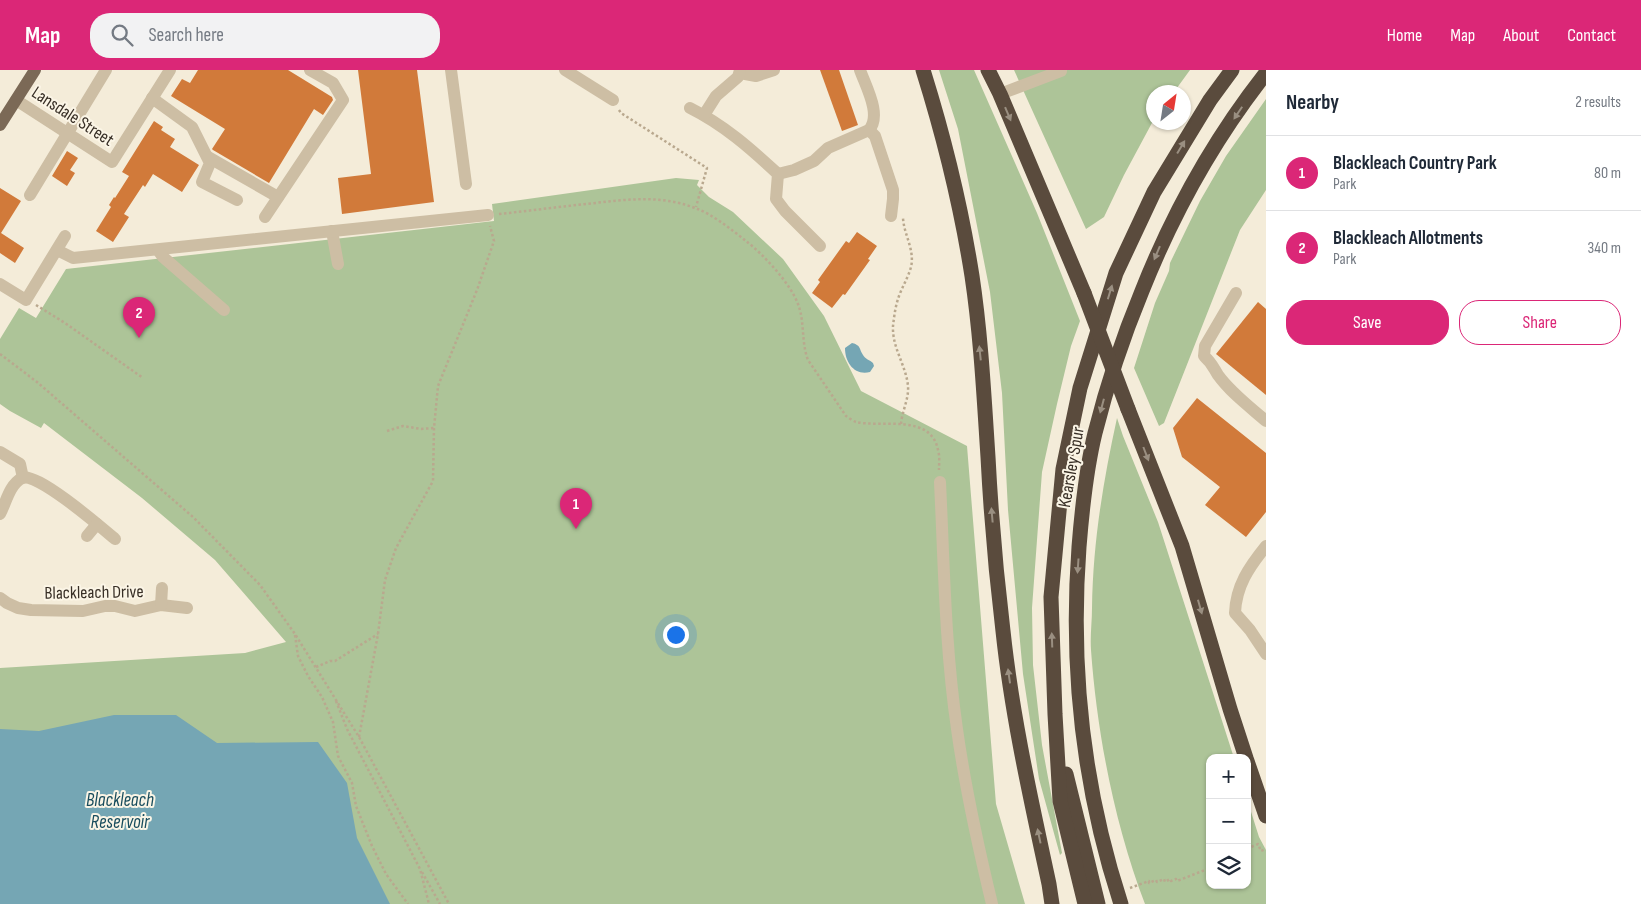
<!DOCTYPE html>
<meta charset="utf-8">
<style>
:root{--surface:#fff;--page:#f2f2f3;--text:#1f2937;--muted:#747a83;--line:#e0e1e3;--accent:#db2777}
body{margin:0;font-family:"Sofia Sans Condensed",sans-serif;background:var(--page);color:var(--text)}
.controls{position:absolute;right:15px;bottom:15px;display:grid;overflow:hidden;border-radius:10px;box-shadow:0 1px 4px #0004}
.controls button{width:45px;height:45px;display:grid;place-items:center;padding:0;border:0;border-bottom:1px solid var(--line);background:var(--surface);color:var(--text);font:25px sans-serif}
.compass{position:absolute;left:1146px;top:15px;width:45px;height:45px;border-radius:50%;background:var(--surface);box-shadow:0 1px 4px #0004;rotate:30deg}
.you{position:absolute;left:675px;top:564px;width:18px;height:18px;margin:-12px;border:4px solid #fff;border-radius:50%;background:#1a73e8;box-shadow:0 0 0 8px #1a73e833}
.badge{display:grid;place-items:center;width:32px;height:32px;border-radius:50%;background:var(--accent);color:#fff;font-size:16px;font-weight:700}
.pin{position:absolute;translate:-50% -41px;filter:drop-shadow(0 1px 2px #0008)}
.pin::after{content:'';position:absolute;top:26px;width:18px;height:15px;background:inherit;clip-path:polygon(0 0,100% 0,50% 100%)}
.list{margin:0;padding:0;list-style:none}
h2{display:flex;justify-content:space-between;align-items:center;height:65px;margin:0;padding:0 20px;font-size:21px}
h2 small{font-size:16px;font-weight:400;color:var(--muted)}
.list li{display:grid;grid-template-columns:32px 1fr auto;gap:15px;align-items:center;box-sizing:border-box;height:75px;padding:0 20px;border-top:1px solid var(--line)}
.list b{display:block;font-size:19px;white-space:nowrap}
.list p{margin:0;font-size:16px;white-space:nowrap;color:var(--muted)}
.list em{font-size:16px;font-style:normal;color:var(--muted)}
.actions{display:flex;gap:10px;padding:15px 20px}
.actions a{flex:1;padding:11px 0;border:1px solid var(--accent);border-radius:20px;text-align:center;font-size:18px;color:var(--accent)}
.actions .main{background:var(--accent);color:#fff}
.icon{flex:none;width:28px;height:28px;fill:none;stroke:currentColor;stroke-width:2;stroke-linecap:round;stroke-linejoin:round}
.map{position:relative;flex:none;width:1266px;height:834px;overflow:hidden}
header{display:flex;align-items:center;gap:30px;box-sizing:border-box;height:70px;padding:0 25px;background:var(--accent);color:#fff}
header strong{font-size:24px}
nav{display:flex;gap:28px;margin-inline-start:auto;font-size:18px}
.search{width:350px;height:45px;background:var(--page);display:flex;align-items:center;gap:12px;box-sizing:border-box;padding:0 18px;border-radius:20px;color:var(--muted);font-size:19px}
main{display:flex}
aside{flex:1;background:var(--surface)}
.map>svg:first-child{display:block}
.green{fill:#adc498}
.water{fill:#75a6b4}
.building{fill:#d17a3a}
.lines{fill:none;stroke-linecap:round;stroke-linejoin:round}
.path{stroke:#b9a88e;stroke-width:2.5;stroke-dasharray:2.5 2.5;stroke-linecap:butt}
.minor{stroke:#cdbea4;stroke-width:12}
.major{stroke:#7b6956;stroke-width:12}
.highway{stroke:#5a4b3d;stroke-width:15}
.highway-bridge{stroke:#5a4b3d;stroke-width:15}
.oneway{fill:#9a8f81}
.labels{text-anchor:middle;stroke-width:4;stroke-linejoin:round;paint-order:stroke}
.street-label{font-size:18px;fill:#382f26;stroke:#fbf5e6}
.water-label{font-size:19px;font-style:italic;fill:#184c5d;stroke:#fbf5e6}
</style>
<header>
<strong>Map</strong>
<div class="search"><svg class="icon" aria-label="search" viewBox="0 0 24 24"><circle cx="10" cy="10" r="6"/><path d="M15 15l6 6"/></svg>Search here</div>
<nav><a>Home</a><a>Map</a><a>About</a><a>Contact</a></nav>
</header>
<main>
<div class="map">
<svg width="1266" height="834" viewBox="0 0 1266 834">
<rect width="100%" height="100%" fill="#f4ecd9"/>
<g class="green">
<polygon points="939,0 974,0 1037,143 1080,251 1071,276 1057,334 1042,402 1032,538 1033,595 1042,675 1062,783 1060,785 1039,709 1023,604 1008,440 1002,323 990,222 958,59"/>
<polygon points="1014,0 1190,0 1174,22 1154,22 1153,51 1124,105 1104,147 1086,159"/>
<polygon points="1266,29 1266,120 1240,160 1164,353 1159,356 1134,298 1155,233 1169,201 1170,193 1200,131 1226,86"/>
<polygon points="676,108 699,110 697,115 709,127 733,142 783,189 824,246 861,321 967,376 996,734 1025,834 0,834 0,598 245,583 286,572 215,490 142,428 44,353 41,358 10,341 0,334 0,269 19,238 36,248 66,199 494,151 492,134"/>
<path d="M1117 348 1123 366 1158 452 1234 688H1210V815H1247V729L1259 767 1266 780V834H1145C1115 756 1097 664 1091 580 1090 566 1092 552 1092 538 1093 472 1103 412 1117 348Z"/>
</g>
<g class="water">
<path d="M852 273C861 275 859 279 863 285 865 289 870 290 873 293L874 296 870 302C855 306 845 293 845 278Z"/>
<polygon points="114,645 176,645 217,673 318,672 347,713 357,768 390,834 0,834 0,659 39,661"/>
</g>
<g class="building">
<polygon points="198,0 288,0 332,27 333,30 323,45 314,39 269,113 213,80 212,79 225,59 171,26 182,9 190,13"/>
<polygon points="358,0 417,0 434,132 342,144 338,108 371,104"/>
<polygon points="820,0 839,0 858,55 842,61"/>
<polygon points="154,51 163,57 161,60 175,69 170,77 199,95 182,122 153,104 145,117 143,115 124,144 129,147 113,172 96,161 111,137 109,135 114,127 115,128 129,106 122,102"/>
<polygon points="67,81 78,88 70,100 75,103 67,116 52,106"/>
<polygon points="0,118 21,131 1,163 24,178 15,193 0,183"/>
<polygon points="857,162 877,176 868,189 870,190 845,225 843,224 832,238 812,223 820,212 818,210 846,171 849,173"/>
<polygon points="1258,232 1266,239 1266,325 1216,284"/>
<polygon points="1197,328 1266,383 1266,442 1246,467 1205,435 1220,417 1182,387 1173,358"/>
</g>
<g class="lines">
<g class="path">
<polyline points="619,40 621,43 707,98 696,137"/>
<path d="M499 144C528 141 557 137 586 134 623 130 659 124 695 138 712 144 731 159 746 171 764 185 790 213 798 234 805 252 801 272 808 290L846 346C849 348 853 351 856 352 881 358 931 343 938 380 940 386 939 394 939 400"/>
<polyline points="36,235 65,253 143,308"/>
<polyline points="0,284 37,312 193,447 260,515 295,564 359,667 449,834"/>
<path d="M901 354C902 341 909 329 908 316 906 295 892 278 893 256 894 248 895 238 898 229 901 219 908 208 911 197 915 180 904 165 903 148"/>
<polyline points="387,361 403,356 421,359 434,358"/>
<polyline points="295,565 298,586 308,606 322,627 333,652 338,686 352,713 356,736 372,776 386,804 408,834"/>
<polyline points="316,597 330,591 335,591 378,564"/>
<polyline points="336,631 347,659 420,799 429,834"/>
<polyline points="359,667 378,564 385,510 396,478 433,411 434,358 438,316 477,220 494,171 490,156"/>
<polyline points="1247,779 1258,774 1261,781 1266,779"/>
<polyline points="422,802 440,834"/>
<polyline points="1130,818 1149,811 1149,813 1156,810 1157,812 1164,809 1165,812 1170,809 1171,811 1176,809 1177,811 1210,798"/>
</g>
<g class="minor">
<polyline points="451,0 466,114"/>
<polyline points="565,0 613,30"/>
<polyline points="740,3 756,6 774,0"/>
<polyline points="1000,24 1061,1"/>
<polyline points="152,28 192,57 210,93 202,112 237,130"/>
<polyline points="16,30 112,92 170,0"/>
<path d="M690 38C724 55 750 78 778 104L776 129 785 141 820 176"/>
<polyline points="704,45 716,26 738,7 740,0"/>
<polyline points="869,60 875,66 893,120 893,129 891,146"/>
<polyline points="208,87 278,127"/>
<path d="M778 104 794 100 814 91 828 78 869 60C882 45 866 17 860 0"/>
<polyline points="30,125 106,0"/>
<polyline points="265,147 343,30 333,13 310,0"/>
<polyline points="332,161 338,194"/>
<polyline points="57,180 73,188 488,145"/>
<polyline points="158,180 163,187 224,240"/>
<polyline points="0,214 26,230 65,166"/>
<path d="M1236 223 1205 276 1204 286C1212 293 1213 297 1218 305 1231 323 1250 337 1266 351"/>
<polyline points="0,382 20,394 23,408"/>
<path d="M940 412C944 494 945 577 957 659 965 717 978 776 992 834"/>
<path d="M0 444C6 433 9 415 22 408 36 401 102 458 115 469"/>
<polyline points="87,466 97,454"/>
<path d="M1266 476C1249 497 1236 516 1235 543L1250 560 1266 584"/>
<polyline points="0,528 7,533 18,538 31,540 83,541 105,536 115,536 135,541 161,535 187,538"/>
<polyline points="161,535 162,518"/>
</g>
<polyline class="major" points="0,55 35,0"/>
<g class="highway">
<path d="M923 0C944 67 961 136 972 206 981 266 984 327 988 387 991 445 996 503 1003 561 1012 646 1031 730 1049 814L1052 834"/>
<polyline points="988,0 1000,24 1084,223"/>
<polyline points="1128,339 1182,476 1230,639 1246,688"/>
<polyline points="1247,691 1266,746"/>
<polyline points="1066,704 1098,834"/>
<polyline points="1085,834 1060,731 1055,644 1051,527 1063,399 1080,318 1116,203 1154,122 1210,30 1232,0"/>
<path d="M1121 834C1083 718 1070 598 1079 477 1082 439 1086 400 1095 363 1107 315 1123 267 1142 221 1173 143 1214 69 1266 3"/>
</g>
<polyline class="highway-bridge" points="1084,223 1128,339"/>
</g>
<defs><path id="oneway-solid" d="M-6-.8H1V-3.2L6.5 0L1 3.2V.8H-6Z" transform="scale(1.25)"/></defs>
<g class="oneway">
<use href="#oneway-solid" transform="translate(1238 43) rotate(124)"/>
<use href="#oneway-solid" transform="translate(1008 44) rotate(67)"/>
<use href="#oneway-solid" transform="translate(1181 77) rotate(-59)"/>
<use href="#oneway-solid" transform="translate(1157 183) rotate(113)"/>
<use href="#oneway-solid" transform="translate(1110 222) rotate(-73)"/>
<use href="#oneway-solid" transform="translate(980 283) rotate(-96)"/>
<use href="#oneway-solid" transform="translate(1102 336) rotate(105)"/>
<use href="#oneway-solid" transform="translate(1146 384) rotate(69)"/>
<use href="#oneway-solid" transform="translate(992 445) rotate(-95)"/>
<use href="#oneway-solid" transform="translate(1078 496) rotate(94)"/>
<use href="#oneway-solid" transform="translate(1200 537) rotate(74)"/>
<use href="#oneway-solid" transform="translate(1052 570) rotate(-92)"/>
<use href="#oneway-solid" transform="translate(1009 606) rotate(-98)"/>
<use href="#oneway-solid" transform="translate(1039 766) rotate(-102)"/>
</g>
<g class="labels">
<g class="street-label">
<text transform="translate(73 46) rotate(33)" y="6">Lansdale Street</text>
<text transform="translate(1071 397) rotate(-80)" y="6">Kearsley Spur</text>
<text transform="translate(94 522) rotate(-1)" y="6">Blackleach Drive</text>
</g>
<g class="water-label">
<text x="120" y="736">Blackleach<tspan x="120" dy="22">Reservoir</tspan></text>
</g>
</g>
</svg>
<div class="controls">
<button>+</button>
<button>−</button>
<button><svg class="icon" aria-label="layers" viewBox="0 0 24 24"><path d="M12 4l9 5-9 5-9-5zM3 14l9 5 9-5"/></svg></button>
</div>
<svg class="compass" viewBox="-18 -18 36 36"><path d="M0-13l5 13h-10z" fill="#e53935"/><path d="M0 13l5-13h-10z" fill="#747a83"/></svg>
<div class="you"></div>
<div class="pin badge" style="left:576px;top:459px">1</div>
<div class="pin badge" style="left:139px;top:268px">2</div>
</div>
<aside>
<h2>Nearby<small>2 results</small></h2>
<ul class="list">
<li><span class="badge">1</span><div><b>Blackleach Country Park</b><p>Park</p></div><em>80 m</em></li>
<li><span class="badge">2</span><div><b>Blackleach Allotments</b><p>Park</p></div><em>340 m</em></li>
</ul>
<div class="actions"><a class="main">Save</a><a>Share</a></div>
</aside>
</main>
